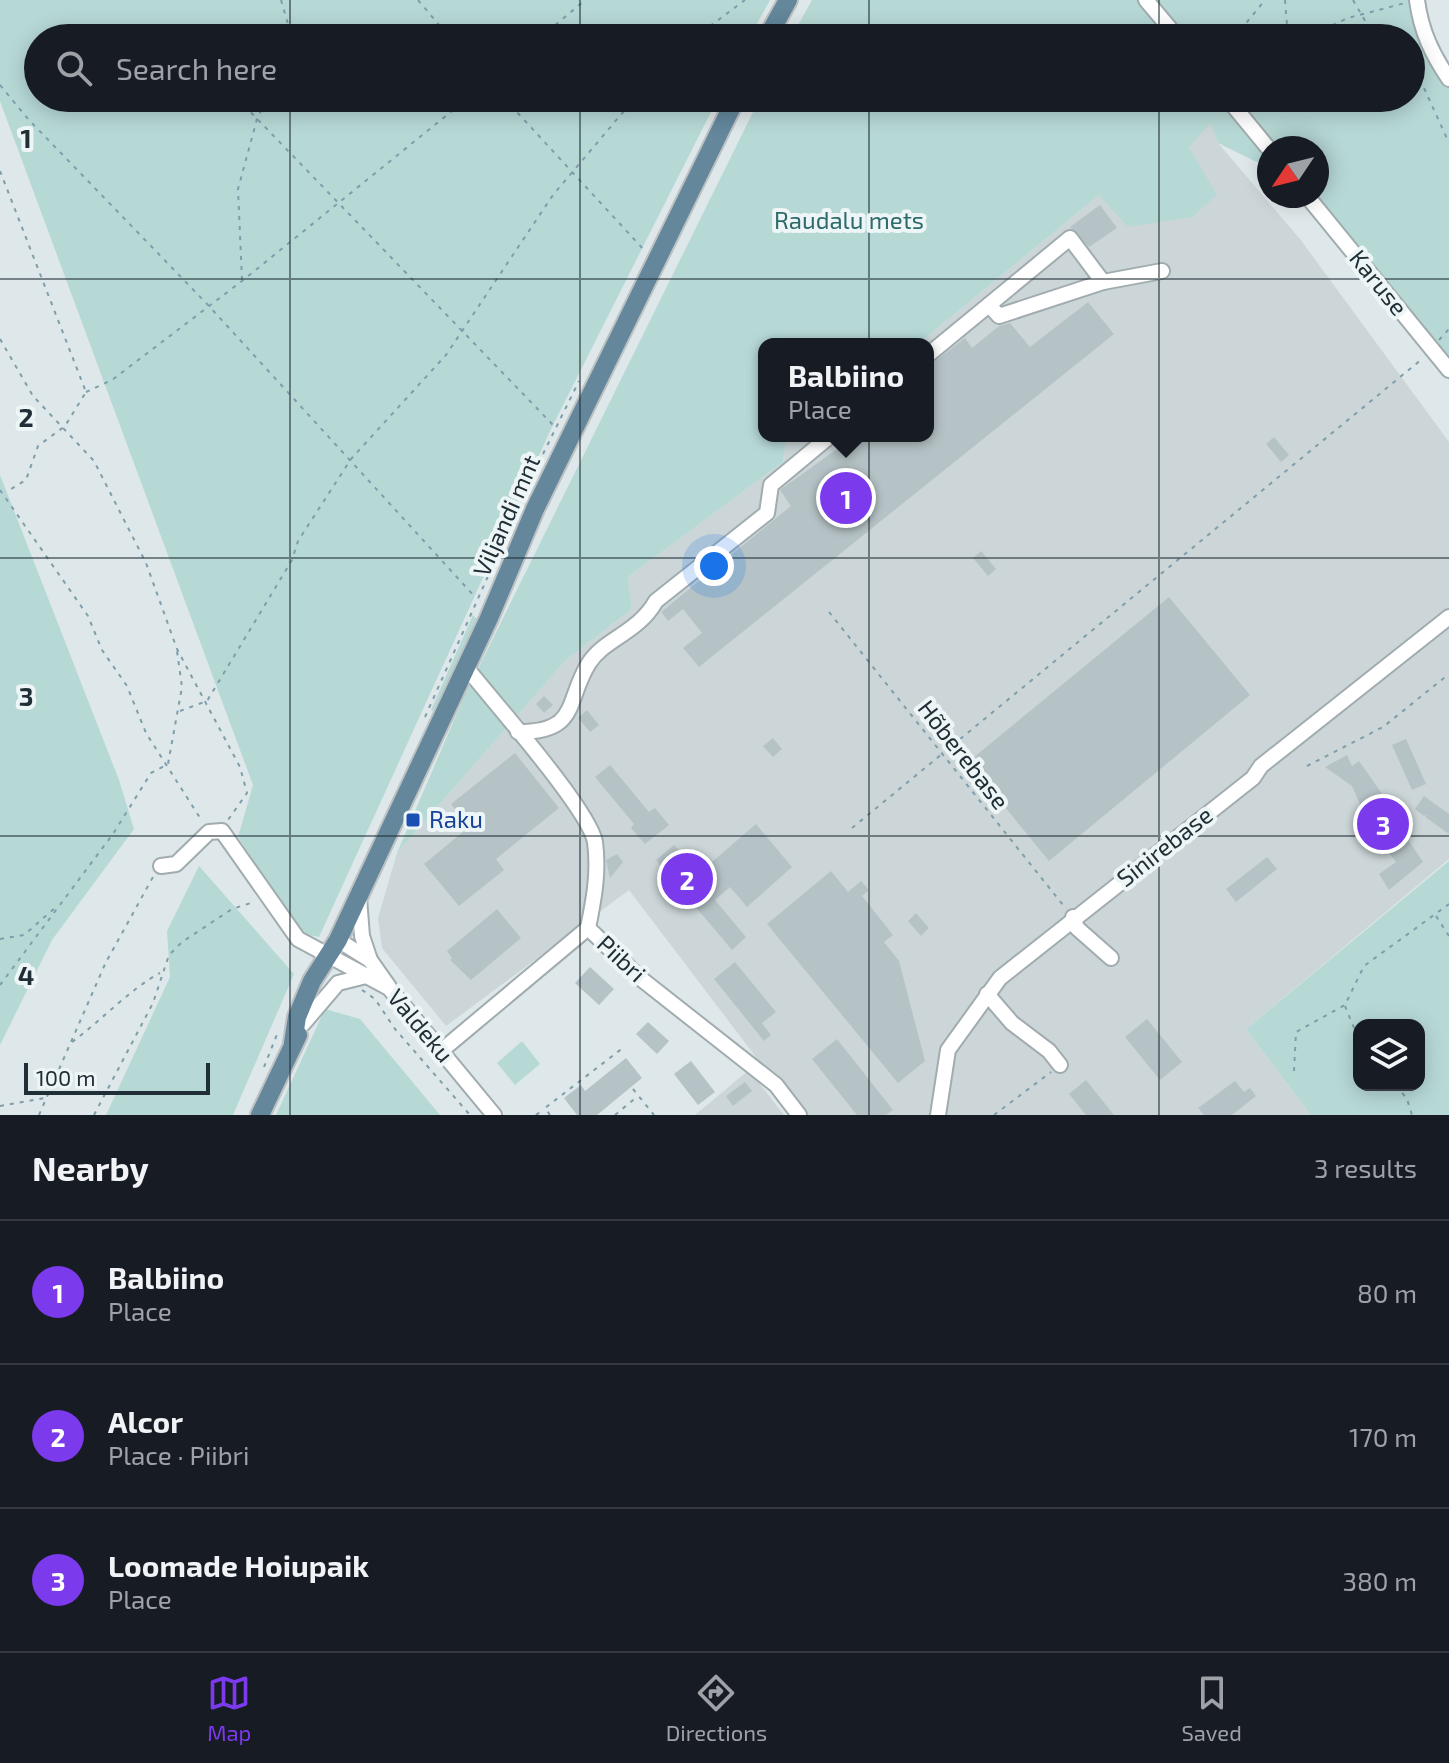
<!DOCTYPE html>
<meta charset="utf-8">
<style>
:root{--surface:#171b24;--page:#20242c;--text:#f1f3f6;--muted:#9ea1a6;--line:#363941;--accent:#7c3aed}
body{margin:0;font-family:"Exo 2",sans-serif;background:var(--page);color:var(--text)}
.controls{position:absolute;right:24px;bottom:24px;display:grid;overflow:hidden;border-radius:16px;box-shadow:0 4px 20px #0003}
.controls button{width:72px;height:72px;display:grid;place-items:center;padding:0;border:0;border-bottom:2px solid var(--line);background:var(--surface);color:var(--text);font:40px sans-serif}
.compass{position:absolute;left:1257px;top:136px;width:72px;height:72px;border-radius:50%;background:var(--surface);box-shadow:0 4px 20px #0003;rotate:235deg}
.scale{position:absolute;left:24px;bottom:20px;width:186px;box-sizing:border-box;padding-left:8px;border:4px solid #202f37;border-top:0;font-size:22px;line-height:28px;white-space:nowrap;color:#202f37;-webkit-text-stroke:6px #eef5f6;paint-order:stroke}
.you{position:absolute;left:714px;top:566px;width:28px;height:28px;margin:-20px;border:6px solid #fff;border-radius:50%;background:#1a73e8;box-shadow:0 0 0 12px #1a73e833}
.badge{display:grid;place-items:center;width:52px;height:52px;border-radius:50%;background:var(--accent);color:#fff;font-size:26px;font-weight:700}
.pin{position:absolute;translate:-50% -50%;border:4px solid #fff;box-shadow:0 2px 8px #0006}
.popup{position:absolute;left:758px;top:338px;width:176px;height:104px;box-sizing:border-box;display:grid;place-content:center;border-radius:16px;background:var(--surface);filter:drop-shadow(0 2px 6px #0005);font-size:26px;white-space:nowrap;color:var(--muted)}
.popup b{font-size:30px;color:var(--text)}
.popup::after{content:'';position:absolute;left:50%;top:100%;margin-left:-16px;border:16px solid transparent;border-top-color:var(--surface)}
.list{margin:0;padding:0;list-style:none}
h2{display:flex;justify-content:space-between;align-items:center;height:104px;margin:0;padding:0 32px;font-size:34px}
h2 small{font-size:26px;font-weight:400;color:var(--muted)}
.list li{display:grid;grid-template-columns:52px 1fr auto;gap:24px;align-items:center;box-sizing:border-box;height:144px;padding:0 32px;border-top:2px solid var(--line)}
.list b{display:block;font-size:30px;white-space:nowrap}
.list p{margin:0;font-size:26px;white-space:nowrap;color:var(--muted)}
.list em{font-size:26px;font-style:normal;color:var(--muted)}
.icon{flex:none;width:44px;height:44px;fill:none;stroke:currentColor;stroke-width:2;stroke-linecap:round;stroke-linejoin:round}
.map{position:relative;flex:none;width:1449px;height:1115px;overflow:hidden}
.search{position:absolute;background:var(--surface);box-shadow:0 4px 20px #0003;left:24px;right:24px;top:24px;height:88px;display:flex;align-items:center;gap:20px;box-sizing:border-box;padding:0 28px;border-radius:44px;color:var(--muted);font-size:30px}
.sheet{height:536px;background:var(--surface)}
nav{display:flex;justify-content:space-around;align-items:center;box-sizing:border-box;height:112px;border-top:2px solid var(--line);background:var(--surface);font-size:22px;color:var(--muted)}
nav a{display:grid;justify-items:center;gap:4px}
nav .on{color:var(--accent)}
.map>svg:first-child{display:block}
.built{fill:#ccd6d8}
.green{fill:#b7d9d6;fill-rule:evenodd}
.building{fill:#b6c3c6}
.lines{fill:none;stroke-linecap:round;stroke-linejoin:round}
.minor-casing{stroke:#a1acb0;stroke-width:18}
.major-casing{stroke:#bcc1c3;stroke-width:22}
.path{stroke:#7f9dab;stroke-width:2;stroke-dasharray:4 6;stroke-linecap:butt}
.minor{stroke:#fff;stroke-width:14}
.major{stroke:#64879c;stroke-width:18}
.grid{fill:none;stroke:#202f37;stroke-width:2;stroke-opacity:0.55}
.transit-dot{fill:#1a4fb4;stroke:#eef5f6;stroke-width:3}
.labels{text-anchor:middle;stroke-width:8;stroke-linejoin:round;paint-order:stroke}
.park-label{font-size:24px;fill:#2d6a6c;stroke:#eef5f6}
.street-label{font-size:24px;fill:#202f37;stroke:#eef5f6}
.transit-label{font-size:24px;fill:#164399;stroke:#eef5f6;text-anchor:start}
.grid-label{font-size:26px;text-anchor:middle;font-weight:bold;fill:#202f37;stroke:#eef5f6;stroke-width:8;stroke-linejoin:round;paint-order:stroke}
</style>
<div class="map">
<svg width="1449" height="1115" viewBox="0 0 1449 1115">
<rect width="100%" height="100%" fill="#dee7e9"/>
<g class="built">
<polygon points="1212,122 1218,143 1300,239 1449,442 1449,859 1246,1029 1311,1115 800,1115 629,890 446,1026 382,948 378,918 397,853 565,661 632,609 628,577 783,462 787,436 928,436 928,344 918,344 1099,195 1188,147"/>
<polygon points="749,1070 784,1115 695,1115"/>
</g>
<g class="green">
<polygon points="0,0 770,0 749,38 38,38 38,98 718,98 551,429 319,937 309,935 307,939 300,933 238,837 253,785 0,101"/>
<polygon points="812,0 1417,0 1449,79 1449,380 1304,196 1317,196 1317,148 1269,148 1269,168 1218,143 1211,123 1189,147 1217,195 1192,217 1128,227 1099,195 918,344 764,344 764,436 787,436 783,462 628,577 632,609 565,661 397,853 464,697 760,98 1411,98 1411,38 791,38"/>
<polygon points="0,475 119,780 134,829 52,940 0,1045"/>
<polygon points="473,615 478,620 433,711 431,710"/>
<path d="M1449 861V1115H1311L1246 1029ZM1359 1025H1419V1085H1359Z"/>
<polygon points="199,866 294,974 233,1115 106,1115 170,977 167,931"/>
<polygon points="325,1009 360,1019 440,1115 276,1115"/>
<polygon points="522,1041 540,1064 515,1085 497,1063"/>
</g>
<g class="building">
<polygon points="1100,205 1117,228 1089,247 1070,227"/>
<polygon points="1088,302 1114,334 699,667 683,648 702,633 683,609 668,621 661,612 791,506 780,490 855,436 928,436 928,367 965,338 972,348 999,326 1010,323 1030,347"/>
<polygon points="1274,437 1289,455 1281,462 1266,444"/>
<polygon points="981,551 996,569 988,576 973,558"/>
<polygon points="1169,597 1250,695 1049,861 968,762"/>
<polygon points="544,696 553,705 544,713 536,704"/>
<polygon points="587,710 599,725 590,732 578,718"/>
<polygon points="773,738 782,749 773,757 763,746"/>
<polygon points="1406,739 1426,784 1412,790 1392,745"/>
<polygon points="515,753 559,808 496,859 504,870 459,906 424,864 469,827 451,804"/>
<polygon points="1347,755 1352,766 1359,761 1390,805 1391,816 1399,828 1375,838 1352,786 1325,767"/>
<polygon points="610,765 649,812 655,808 669,825 645,844 631,828 634,824 595,777"/>
<polygon points="1424,796 1449,814 1449,834 1425,817 1428,815 1424,816 1415,809"/>
<polygon points="756,824 792,867 747,907 730,887 715,900 746,937 732,950 656,860 674,845 698,874"/>
<polygon points="1405,835 1423,862 1389,890 1379,874 1396,862 1387,850"/>
<polygon points="617,854 623,862 610,878 606,860"/>
<polygon points="1267,857 1277,869 1236,902 1226,889"/>
<polygon points="831,871 848,892 861,881 869,890 862,896 893,935 884,942 899,961 925,1061 898,1083 767,924"/>
<polygon points="497,909 521,938 471,980 450,960 452,958 447,951"/>
<polygon points="916,913 929,928 921,936 908,921"/>
<polygon points="735,962 776,1012 762,1023 771,1035 764,1041 714,979"/>
<polygon points="590,967 614,989 599,1005 575,983"/>
<polygon points="1147,1019 1182,1062 1160,1080 1125,1037"/>
<polygon points="648,1022 669,1041 657,1054 636,1034"/>
<polygon points="837,1039 893,1110 886,1115 857,1115 812,1059"/>
<polygon points="626,1058 642,1078 597,1115 577,1115 564,1098 581,1085 585,1091"/>
<polygon points="691,1061 715,1092 698,1105 674,1074"/>
<polygon points="1086,1080 1114,1115 1086,1115 1069,1094"/>
<polygon points="1235,1081 1244,1092 1250,1088 1256,1096 1232,1115 1204,1115 1198,1108"/>
<polygon points="745,1082 752,1091 733,1106 726,1096"/>
</g>
<g class="lines">
<g class="minor-casing">
<g id="minor">
<polyline points="1146,0 1178,38"/>
<path d="M1417 0C1421 31 1432 54 1449 79"/>
<polyline points="1227,98 1269,149"/>
<polyline points="1307,196 1449,370"/>
<polyline points="989,305 999,316 1103,282"/>
<polyline points="928,355 1070,238 1103,282 1162,271"/>
<path d="M466 667C491 699 589 809 595 842 599 872 594 899 588 928"/>
<path d="M518 732C580 732 565 701 589 663 604 639 638 633 656 601L767 513 771 485 830 436"/>
<polyline points="161,866 176,864 209,832 222,831 298,939 389,988 494,1115"/>
<polyline points="359,898 362,936 370,960"/>
<polyline points="1073,917 1077,928 1111,958"/>
<polyline points="588,928 640,978 776,1085 799,1115"/>
<polyline points="338,940 370,960 389,987"/>
<polyline points="987,994 1012,1023 1049,1051 1060,1065"/>
<polyline points="303,1024 338,983 370,975"/>
<polyline points="441,1051 588,928"/>
<polyline points="938,1115 948,1050 1000,978 1253,778 1261,766 1449,617"/>
</g>
</g>
<g class="major-casing">
<g id="major">
<polyline points="767,38 788,0"/>
<polyline points="293,1043 297,1017 312,981 338,940 489,618 535,509 736,98"/>
<polyline points="260,1115 298,1035"/>
</g>
</g>
<g class="path">
<polyline points="281,0 292,38"/>
<polyline points="418,0 450,38"/>
<polyline points="1285,0 1288,38"/>
<polyline points="1353,0 1375,38"/>
<polyline points="540,38 585,0"/>
<polyline points="694,38 745,0"/>
<polyline points="1234,38 1265,0"/>
<polyline points="1305,38 1348,18 1405,3"/>
<polyline points="1411,73 1424,88 1449,143"/>
<polyline points="0,85 28,119 208,305 476,598"/>
<polyline points="237,98 555,427"/>
<polyline points="504,98 644,250"/>
<polyline points="0,171 86,392 65,426 38,446 26,480 6,492"/>
<polyline points="242,280 238,189 257,119 267,98"/>
<polyline points="0,339 33,396 94,461 146,563 177,649 240,767 247,793 228,820"/>
<polyline points="1439,340 1449,329"/>
<polyline points="86,392 112,380 242,281 468,98"/>
<polyline points="543,454 579,381"/>
<polyline points="0,490 88,616 102,650 127,686 146,733 202,821"/>
<polyline points="829,612 1063,905"/>
<polyline points="180,711 207,701 292,560 298,541 351,459 446,355 553,195 635,98"/>
<polyline points="425,717 506,536"/>
<polyline points="1307,766 1383,727 1449,674"/>
<polyline points="852,828 1422,359"/>
<polyline points="1436,916 1449,936"/>
<polyline points="0,939 24,935 56,907"/>
<polyline points="0,985 113,834 151,773 168,764 182,687 177,651"/>
<polyline points="362,990 375,999 395,1029 470,1115"/>
<polyline points="1345,1006 1359,1040"/>
<path d="M72 1042C102 1020 130 989 160 973"/>
<polyline points="264,1067 278,1032"/>
<polyline points="1294,1071 1296,1032 1345,1005 1364,966 1449,904"/>
<polyline points="1396,1085 1407,1099 1412,1115"/>
<polyline points="633,1089 654,1115"/>
<polyline points="0,1106 45,1098"/>
<polyline points="39,1115 106,962 153,877"/>
<polyline points="94,1115 153,1003 169,955 182,942 232,909 254,902"/>
<polyline points="536,1115 544,1109"/>
<polyline points="550,1115 545,1108 624,1047"/>
<polyline points="615,1115 638,1096"/>
<polyline points="994,1115 1051,1072"/>
</g>
<use href="#minor" class="minor"/>
<use href="#major" class="major"/>
</g>
<path class="grid" d="M290 0V38M580 0V38M869 0V38M1159 0V38M290 98V1115M580 98V1115M869 98V1115M1159 98V1115M0 279H1449M0 558H1449M0 836H1449"/>
<rect class="transit-dot" x="405" y="812" width="16" height="16" rx="4"/>
<g class="labels">
<g class="park-label">
<text x="849" y="229">Raudalu mets</text>
</g>
<g class="street-label">
<text transform="translate(1378 283) rotate(51)" y="8">Karuse</text>
<text transform="translate(507 516) rotate(-66)" y="8">Viljandi mnt</text>
<text transform="translate(963 755) rotate(52)" y="8">Hõberebase</text>
<text transform="translate(1165 847) rotate(-38)" y="8">Sinirebase</text>
<text transform="translate(621 959) rotate(43)" y="8">Piibri</text>
<text transform="translate(420 1026) rotate(50)" y="8">Valdeku</text>
</g>
<g class="transit-label">
<text x="429" y="828">Raku</text>
</g>
</g>
<g class="grid-label">
<text x="26" y="148">1</text>
<text x="26" y="427">2</text>
<text x="26" y="706">3</text>
<text x="26" y="985">4</text>
</g>
</svg>
<div class="controls">
<button><svg class="icon" aria-label="layers" viewBox="0 0 24 24"><path d="M12 4l9 5-9 5-9-5zM3 14l9 5 9-5"/></svg></button>
</div>
<svg class="compass" viewBox="-18 -18 36 36"><path d="M0-13l5 13h-10z" fill="#e53935"/><path d="M0 13l5-13h-10z" fill="#9ea1a6"/></svg>
<div class="scale">100 m</div>
<div class="you"></div>
<div class="pin badge" style="left:846px;top:498px">1</div>
<div class="popup"><b>Balbiino</b>Place</div>
<div class="pin badge" style="left:687px;top:879px">2</div>
<div class="pin badge" style="left:1383px;top:824px">3</div>
<div class="search"><svg class="icon" aria-label="search" viewBox="0 0 24 24"><circle cx="10" cy="10" r="6"/><path d="M15 15l6 6"/></svg>Search here</div>
</div>
<section class="sheet">
<h2>Nearby<small>3 results</small></h2>
<ul class="list">
<li><span class="badge">1</span><div><b>Balbiino</b><p>Place</p></div><em>80 m</em></li>
<li><span class="badge">2</span><div><b>Alcor</b><p>Place · Piibri</p></div><em>170 m</em></li>
<li><span class="badge">3</span><div><b>Loomade Hoiupaik</b><p>Place</p></div><em>380 m</em></li>
</ul>
</section>
<nav>
<a class="on"><svg class="icon" aria-label="map" viewBox="0 0 24 24"><path d="M3 6l6-2 6 2 6-2v14l-6 2-6-2-6 2zM9 4v14M15 6v14"/></svg>Map</a>
<a><svg class="icon" aria-label="directions" viewBox="0 0 24 24"><path d="M12 3l9 9-9 9-9-9zM9 14v-3h6M13 9l2 2-2 2"/></svg>Directions</a>
<a><svg class="icon" aria-label="saved" viewBox="0 0 24 24"><path d="M7 4h10v16l-5-4-5 4z"/></svg>Saved</a>
</nav>
